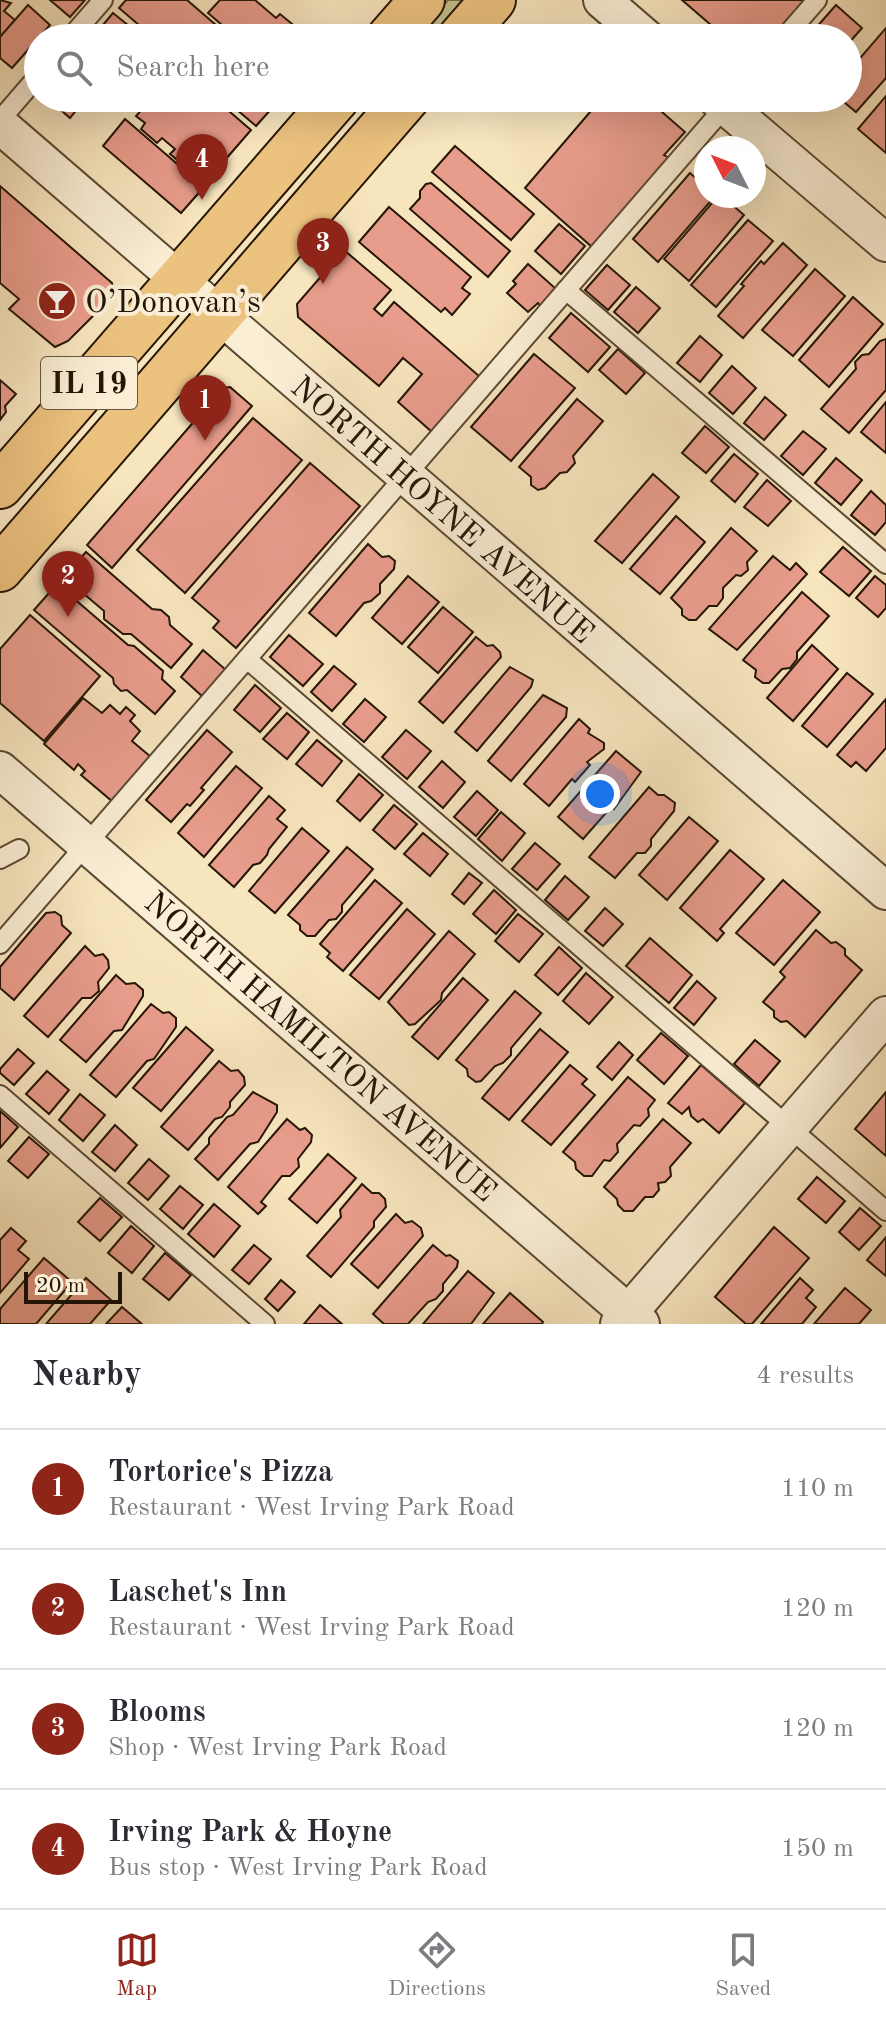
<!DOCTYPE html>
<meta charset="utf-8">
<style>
:root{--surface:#fff;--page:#f7f7f7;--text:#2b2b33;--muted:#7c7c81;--line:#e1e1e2;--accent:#8f2418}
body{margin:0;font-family:"Old Standard TT",serif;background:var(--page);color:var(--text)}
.compass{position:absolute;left:694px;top:136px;width:72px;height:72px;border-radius:50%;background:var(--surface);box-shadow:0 8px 32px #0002;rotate:312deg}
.scale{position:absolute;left:24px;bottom:20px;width:98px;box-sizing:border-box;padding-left:8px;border:4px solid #251506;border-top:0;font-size:22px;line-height:28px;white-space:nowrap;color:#251506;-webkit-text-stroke:6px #faeed5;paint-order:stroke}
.you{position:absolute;left:600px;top:794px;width:28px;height:28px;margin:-20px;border:6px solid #fff;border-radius:50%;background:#1a73e8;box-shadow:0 0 0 12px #1a73e833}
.badge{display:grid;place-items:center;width:52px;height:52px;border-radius:50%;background:var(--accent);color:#fff;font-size:26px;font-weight:700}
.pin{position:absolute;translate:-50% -66px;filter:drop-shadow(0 2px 4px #0008)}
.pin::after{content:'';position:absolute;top:42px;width:28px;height:24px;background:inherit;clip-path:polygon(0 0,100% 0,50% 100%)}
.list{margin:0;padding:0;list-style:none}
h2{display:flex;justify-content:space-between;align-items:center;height:104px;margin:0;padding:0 32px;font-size:34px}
h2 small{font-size:26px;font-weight:400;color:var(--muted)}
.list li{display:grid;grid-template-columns:52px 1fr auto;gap:24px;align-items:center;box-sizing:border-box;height:120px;padding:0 32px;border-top:2px solid var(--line)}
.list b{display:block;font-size:30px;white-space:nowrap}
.list p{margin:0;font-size:26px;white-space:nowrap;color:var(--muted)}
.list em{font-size:26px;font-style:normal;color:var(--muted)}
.icon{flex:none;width:44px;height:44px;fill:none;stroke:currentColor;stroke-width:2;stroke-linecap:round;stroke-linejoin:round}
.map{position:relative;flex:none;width:886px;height:1324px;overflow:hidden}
.search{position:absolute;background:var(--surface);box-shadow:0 8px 32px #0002;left:24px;right:24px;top:24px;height:88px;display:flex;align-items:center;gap:20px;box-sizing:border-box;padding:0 28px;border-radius:44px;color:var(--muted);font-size:30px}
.sheet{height:584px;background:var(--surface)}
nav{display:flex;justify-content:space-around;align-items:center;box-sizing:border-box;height:112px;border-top:2px solid var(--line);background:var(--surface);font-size:22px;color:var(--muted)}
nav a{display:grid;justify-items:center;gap:4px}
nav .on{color:var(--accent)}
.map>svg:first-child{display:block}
.green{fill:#c3c38d;stroke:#746c4a;stroke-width:2}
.building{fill:#e89c8b;stroke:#251506;stroke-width:2}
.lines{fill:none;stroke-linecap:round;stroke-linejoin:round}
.lane-casing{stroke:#5a4934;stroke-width:22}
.street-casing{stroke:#5a4934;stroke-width:40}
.primary-casing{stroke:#251506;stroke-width:48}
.lane{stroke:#faeed5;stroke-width:18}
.street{stroke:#faeed5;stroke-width:36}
.primary{stroke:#ecc27f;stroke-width:44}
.labels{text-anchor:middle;stroke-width:8;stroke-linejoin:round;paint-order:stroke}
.shield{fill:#faeed5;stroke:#655644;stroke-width:2}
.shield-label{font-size:30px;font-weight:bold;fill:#251506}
.poi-label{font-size:32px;fill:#251506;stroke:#faeed5;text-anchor:start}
.street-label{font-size:32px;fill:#251506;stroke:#faeed5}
</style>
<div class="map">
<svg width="886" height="1324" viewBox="0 0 886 1324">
<rect width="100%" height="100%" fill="#f7e5be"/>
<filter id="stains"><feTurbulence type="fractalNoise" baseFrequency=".0025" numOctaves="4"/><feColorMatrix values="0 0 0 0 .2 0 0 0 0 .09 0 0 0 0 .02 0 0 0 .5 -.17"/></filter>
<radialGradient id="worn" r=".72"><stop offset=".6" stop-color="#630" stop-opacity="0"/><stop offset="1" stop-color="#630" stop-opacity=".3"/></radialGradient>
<polygon class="green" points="448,0 472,0 438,38 415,38"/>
<g class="building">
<polygon points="0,0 11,3 4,11 15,20 0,37"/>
<polygon points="50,0 85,0 70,17"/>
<polygon points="126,0 187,0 231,38 154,38 119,8"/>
<polygon points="220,0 255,0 276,18 280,14 308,37 237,38 208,13"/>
<polygon points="682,0 808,0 775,38 726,38"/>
<polygon points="28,5 50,25 12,68 0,58 0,37"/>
<polygon points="836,5 862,28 848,44 848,38 807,38"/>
<polygon points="113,13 139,34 135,38 92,38"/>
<polygon points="886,28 886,78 856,112 839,98 848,98 848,72"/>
<polygon points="886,96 886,153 858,129"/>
<polygon points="47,98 86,98 70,118"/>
<polygon points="152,98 206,98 211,103 215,99 251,130 205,183 170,154 175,149 162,138 157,143 141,129 145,123 136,116"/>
<polygon points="223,98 281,98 256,126"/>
<polygon points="602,98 646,98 685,132 664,155 669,158 592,247 525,188"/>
<polygon points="125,119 204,187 181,213 103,146"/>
<polygon points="455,146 534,214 511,240 432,172"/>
<polygon points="690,173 706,187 706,196 715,196 658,262 633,239"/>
<polygon points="431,183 510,251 488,277 410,209 420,198 420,191 426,184"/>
<polygon points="0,186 112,283 113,293 92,317 68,341 55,347 9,309 19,299 0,283"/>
<polygon points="718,196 722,196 744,215 689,281 664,259"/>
<polygon points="389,207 471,277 462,288 470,294 452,315 445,308 441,312 359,242"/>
<polygon points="748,220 773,241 716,307 691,285"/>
<polygon points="559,224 585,246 561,274 535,251"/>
<polygon points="783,243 807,265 743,338 718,316 744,286 741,284 761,261 764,264"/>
<polygon points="344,250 391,290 374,309 382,316 394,302 479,376 432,432 398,402 422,374 403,358 379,386 298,317 297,304"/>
<polygon points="528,264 556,289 541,307 538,303 528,312 507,293 516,284 513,281"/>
<polygon points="607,265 630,285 608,310 585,290"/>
<polygon points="815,269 845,296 793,356 762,330"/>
<polygon points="636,287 660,308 638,333 614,312"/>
<polygon points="853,297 883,324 829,387 799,360"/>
<polygon points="571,313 610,347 588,372 549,338"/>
<polygon points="700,336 722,355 700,382 677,363"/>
<polygon points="886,339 886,390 849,433 821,409 856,369 855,362 862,355 869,354 880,341"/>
<polygon points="618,349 645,373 626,394 599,370"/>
<polygon points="534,354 575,388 511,461 471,427"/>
<polygon points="732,366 756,388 733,414 709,393"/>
<polygon points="0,380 16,394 5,406 6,412 0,420"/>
<polygon points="230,387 252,406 112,568 87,545 223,388"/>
<polygon points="765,397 786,415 764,440 744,423"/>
<polygon points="577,399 603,421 573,456 575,463 567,472 560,473 545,488 538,490 531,485 531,477 519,467"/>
<polygon points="886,402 886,453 861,432"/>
<polygon points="253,418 302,460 185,593 137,550"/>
<polygon points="705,426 729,447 706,473 682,453"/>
<polygon points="803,431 826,449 803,475 781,456"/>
<polygon points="734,454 758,474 735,502 711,481"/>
<polygon points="836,458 862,480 841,505 815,483"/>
<polygon points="310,463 360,506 236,648 213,628 219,621 192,598"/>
<polygon points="653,474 679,497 622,563 595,541"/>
<polygon points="767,480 791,501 768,526 744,507"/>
<polygon points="871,491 886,505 886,522 875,535 851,515"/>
<polygon points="676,516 705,542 660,594 630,569"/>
<polygon points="731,528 757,551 747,562 748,570 741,576 736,575 723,588 723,598 717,606 709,606 696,620 689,620 682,615 682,609 671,598"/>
<polygon points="368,544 382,557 389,556 395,561 394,569 380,584 380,593 371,601 364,603 336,636 309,613"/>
<polygon points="843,547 871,571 849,596 820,572"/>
<polygon points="86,552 152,609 161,610 169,617 170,625 192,644 171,668 131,634 123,634 104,619 104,611 64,577"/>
<polygon points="773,556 790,570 796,563 807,574 737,650 709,629"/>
<polygon points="408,576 439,602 402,644 372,618"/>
<polygon points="875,576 886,585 886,608 878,617 856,598"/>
<polygon points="57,584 128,645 134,646 163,671 162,679 175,691 155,714 127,690 121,691 114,684 113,678 34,610"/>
<polygon points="802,592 829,616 797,652 797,659 790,668 782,669 769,683 763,683 755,677 756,670 743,660"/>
<polygon points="443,607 473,632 438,673 408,647"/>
<polygon points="30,615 100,676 44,741 0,703 0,649"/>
<polygon points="289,635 323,664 303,686 270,657"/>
<polygon points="476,637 487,646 493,645 500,652 501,657 443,723 419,702"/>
<polygon points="812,645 838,669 793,721 767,698"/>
<polygon points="203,650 226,670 203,697 181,677"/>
<polygon points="334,666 356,684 332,711 311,692"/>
<polygon points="510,667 533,680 531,687 477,751 455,732"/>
<polygon points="847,673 873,694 827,747 802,726"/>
<polygon points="255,685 281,708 260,732 234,710"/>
<polygon points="543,695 567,708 566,717 511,781 488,761"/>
<polygon points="83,698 102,713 110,705 120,714 126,707 135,715 130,721 140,731 132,741 151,757 113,802 81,775 85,771 78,764 74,770 44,744"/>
<polygon points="365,699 386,717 364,742 343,724"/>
<polygon points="886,699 886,748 866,771 856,762 851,767 837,755"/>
<polygon points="287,713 309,732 287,759 263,739"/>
<polygon points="579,719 590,729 588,733 604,743 604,749 587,762 590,765 575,782 572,779 549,806 524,784"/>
<polygon points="207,730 232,752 201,788 204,790 190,806 187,804 171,822 146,800"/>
<polygon points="406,730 431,751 407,779 382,757"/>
<polygon points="317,740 342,761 322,786 296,764"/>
<polygon points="616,751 641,772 614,809 612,806 583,839 558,817"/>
<polygon points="442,761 465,782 443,808 419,787"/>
<polygon points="236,766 262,788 204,857 178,833"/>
<polygon points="359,774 383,795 360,821 337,801"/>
<polygon points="649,787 658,795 664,795 675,803 674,811 651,839 651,846 645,853 637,853 615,878 589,857"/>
<polygon points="477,791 498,810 476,836 454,817"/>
<polygon points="269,796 285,810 277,819 287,827 269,849 267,855 260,863 253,865 234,887 209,865"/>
<polygon points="394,805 417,824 395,849 373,830"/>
<polygon points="501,812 525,833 502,861 478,839"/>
<polygon points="689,817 718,841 667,900 639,875"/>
<polygon points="302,828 329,851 275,913 249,891"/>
<polygon points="423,833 448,854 430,876 404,854"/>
<polygon points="535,843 560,864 537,890 512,869"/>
<polygon points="347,847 373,869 342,905 342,912 336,919 329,920 315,936 307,936 300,930 300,925 288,915"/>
<polygon points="730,850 764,879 720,929 724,933 717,941 680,908"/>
<polygon points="469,873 482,883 464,904 452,894"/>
<polygon points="565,876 589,897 568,920 545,900"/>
<polygon points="375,880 402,903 343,971 327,957 330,953 320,944"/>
<polygon points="783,880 820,912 774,965 736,933"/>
<polygon points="494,890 516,910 496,934 473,914"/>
<polygon points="605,908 623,924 603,946 585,931"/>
<polygon points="407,909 435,934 379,999 350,975"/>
<polygon points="55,912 61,916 62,925 71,933 14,1000 0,988 0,967 46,913"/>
<polygon points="518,914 543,934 519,962 495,941"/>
<polygon points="816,930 831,943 836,942 845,949 845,955 862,970 805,1037 787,1021 781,1022 774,1017 774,1011 763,1002 785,977 780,972"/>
<polygon points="449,931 475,954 442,993 441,1000 415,1024 409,1025 388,1002"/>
<polygon points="650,938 692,975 669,1003 626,966"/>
<polygon points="85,946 95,956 103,954 108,960 109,968 98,982 99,991 91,998 82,998 48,1037 24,1016"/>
<polygon points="559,947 582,968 558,995 535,975"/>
<polygon points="586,973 613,997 589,1024 563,1001"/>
<polygon points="116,975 126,984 135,983 143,990 143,996 122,1030 114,1031 86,1062 60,1040"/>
<polygon points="463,978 488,1000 438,1059 412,1037"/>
<polygon points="697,981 716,998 694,1025 674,1008"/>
<polygon points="515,991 541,1013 511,1048 511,1055 503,1063 495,1066 481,1081 476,1082 468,1076 467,1069 456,1060"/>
<polygon points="151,1004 163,1013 169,1012 176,1018 176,1027 154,1059 147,1061 116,1097 90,1075"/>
<polygon points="186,1027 213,1050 161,1111 133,1088"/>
<polygon points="540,1029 568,1052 509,1120 482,1098"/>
<polygon points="661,1033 688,1056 664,1084 637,1060"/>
<polygon points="755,1040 780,1061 759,1086 734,1064"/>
<polygon points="619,1042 633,1055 612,1080 597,1067"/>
<polygon points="18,1049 34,1063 14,1085 0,1073 0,1069"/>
<polygon points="219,1061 231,1071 238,1070 244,1077 245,1085 230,1102 230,1107 222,1117 215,1119 188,1150 161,1127"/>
<polygon points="570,1065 587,1079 582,1084 595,1095 551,1145 522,1121"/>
<polygon points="701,1065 745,1103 719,1133 703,1119 698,1122 691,1116 689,1107 682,1114 668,1103"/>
<polygon points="47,1071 69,1090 49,1114 26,1094"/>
<polygon points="628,1077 655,1100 648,1109 649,1116 640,1126 634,1125 617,1144 618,1152 610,1161 604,1160 592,1176 584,1176 576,1169 575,1162 563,1152"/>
<polygon points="253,1092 277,1105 277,1112 258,1142 250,1144 218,1180 195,1159 209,1144 209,1138 227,1117 233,1115"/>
<polygon points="886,1092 886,1156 855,1129"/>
<polygon points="80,1094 105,1115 83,1141 59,1120"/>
<polygon points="0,1111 18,1127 0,1148"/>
<polygon points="287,1119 300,1130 305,1128 312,1135 311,1142 298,1159 299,1167 290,1176 282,1176 261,1202 266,1206 258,1214 228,1187"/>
<polygon points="663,1119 691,1143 670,1167 671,1176 665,1182 658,1183 659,1190 653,1197 645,1197 633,1211 624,1211 618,1205 617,1199 604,1187"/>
<polygon points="115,1125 137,1145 115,1171 92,1152"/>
<polygon points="29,1137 49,1154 28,1178 8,1161"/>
<polygon points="328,1154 356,1178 317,1223 289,1199"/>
<polygon points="149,1159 169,1176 148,1200 128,1183"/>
<polygon points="817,1177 845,1201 826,1223 798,1199"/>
<polygon points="362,1184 372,1193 379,1193 385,1199 386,1207 374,1221 374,1227 331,1277 307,1256 341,1217 340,1210"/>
<polygon points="180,1186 203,1205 183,1229 160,1209"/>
<polygon points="100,1198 122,1217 100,1241 78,1222"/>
<polygon points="214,1204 240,1226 214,1257 188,1234"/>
<polygon points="860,1208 881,1226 859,1250 839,1232"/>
<polygon points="396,1214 405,1223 412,1221 421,1228 423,1236 378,1288 351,1264"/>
<polygon points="131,1226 154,1246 132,1273 108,1253"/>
<polygon points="774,1227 809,1258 752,1324 746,1324 715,1297"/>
<polygon points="11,1228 26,1241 18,1250 29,1259 0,1293 0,1240"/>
<polygon points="886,1237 886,1276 867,1260"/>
<polygon points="254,1245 271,1259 249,1284 232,1270"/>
<polygon points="433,1245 446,1256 450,1255 458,1261 457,1267 443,1284 443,1291 436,1299 428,1302 408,1324 384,1324 373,1314"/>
<polygon points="165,1253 191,1275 169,1300 143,1279"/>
<polygon points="44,1258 72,1282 36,1324 0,1324 0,1309"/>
<polygon points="468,1271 494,1293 471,1324 423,1324"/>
<polygon points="86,1278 111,1300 90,1324 46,1324"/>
<polygon points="800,1278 813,1290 806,1298 816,1307 802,1324 761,1324"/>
<polygon points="281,1280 295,1292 278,1311 265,1299"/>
<polygon points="845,1288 871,1310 859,1324 814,1324"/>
<polygon points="510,1293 543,1322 542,1324 483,1324"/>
<polygon points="320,1305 342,1324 304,1324"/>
<polygon points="122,1307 142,1324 106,1324"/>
</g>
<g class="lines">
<g class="lane-casing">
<g id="lane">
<polyline points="70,38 103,0"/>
<polyline points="784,38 817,0"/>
<polyline points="0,120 38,76"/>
<polyline points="566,290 886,564"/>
<polyline points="247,659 886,1211"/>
<polyline points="0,859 19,849"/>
<polyline points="0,944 729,102"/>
<polyline points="0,1095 265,1324"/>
</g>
</g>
<g class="street-casing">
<g id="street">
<polyline points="602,0 646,38"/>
<polyline points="716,98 886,243"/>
<polyline points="0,125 886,891"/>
<polyline points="0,770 641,1324"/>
<polyline points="619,1324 886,1015"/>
</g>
</g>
<g class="primary-casing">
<g id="primary">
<polyline points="389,38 422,0"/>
<polyline points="460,38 493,0"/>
<polyline points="0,486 337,98"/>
<polyline points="0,569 407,98"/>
</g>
</g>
<use href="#lane" class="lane"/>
<use href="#street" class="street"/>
<use href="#primary" class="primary"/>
</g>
<defs>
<g id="bar-disc" transform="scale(2)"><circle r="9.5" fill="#8f2418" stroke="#faeed5"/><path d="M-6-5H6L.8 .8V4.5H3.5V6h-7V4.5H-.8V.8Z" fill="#fff"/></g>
</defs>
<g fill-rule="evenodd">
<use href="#bar-disc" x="57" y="301"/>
</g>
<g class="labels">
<rect class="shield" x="41" y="357" width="96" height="52" rx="6"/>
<g class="shield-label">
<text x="89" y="393">IL 19</text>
</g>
<g class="poi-label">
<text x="85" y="312">O’Donovan’s</text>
</g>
<g class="street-label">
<text transform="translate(443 509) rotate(41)" y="11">NORTH HOYNE AVENUE</text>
<text transform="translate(321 1046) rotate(41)" y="11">NORTH HAMILTON AVENUE</text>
</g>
</g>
<rect width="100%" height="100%" filter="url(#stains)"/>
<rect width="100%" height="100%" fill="url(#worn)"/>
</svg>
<svg class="compass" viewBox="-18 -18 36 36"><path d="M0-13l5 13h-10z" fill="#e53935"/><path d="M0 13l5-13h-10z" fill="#7c7c81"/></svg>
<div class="scale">20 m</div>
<div class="you"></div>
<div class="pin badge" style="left:205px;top:441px">1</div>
<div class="pin badge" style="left:68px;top:617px">2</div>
<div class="pin badge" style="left:323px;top:284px">3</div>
<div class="pin badge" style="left:202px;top:200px">4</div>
<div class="search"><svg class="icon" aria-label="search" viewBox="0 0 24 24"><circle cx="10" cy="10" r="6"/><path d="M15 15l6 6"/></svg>Search here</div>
</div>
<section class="sheet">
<h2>Nearby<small>4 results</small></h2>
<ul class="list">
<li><span class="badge">1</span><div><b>Tortorice's Pizza</b><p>Restaurant · West Irving Park Road</p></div><em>110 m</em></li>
<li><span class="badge">2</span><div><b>Laschet's Inn</b><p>Restaurant · West Irving Park Road</p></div><em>120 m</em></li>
<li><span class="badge">3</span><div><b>Blooms</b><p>Shop · West Irving Park Road</p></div><em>120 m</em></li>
<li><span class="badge">4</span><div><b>Irving Park &amp; Hoyne</b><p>Bus stop · West Irving Park Road</p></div><em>150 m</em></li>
</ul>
</section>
<nav>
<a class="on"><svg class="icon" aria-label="map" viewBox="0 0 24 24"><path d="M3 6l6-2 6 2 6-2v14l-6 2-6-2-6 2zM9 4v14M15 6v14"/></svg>Map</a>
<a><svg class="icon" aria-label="directions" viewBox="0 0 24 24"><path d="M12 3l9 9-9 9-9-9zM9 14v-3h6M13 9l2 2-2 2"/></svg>Directions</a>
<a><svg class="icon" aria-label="saved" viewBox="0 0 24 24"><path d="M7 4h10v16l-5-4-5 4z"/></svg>Saved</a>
</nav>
